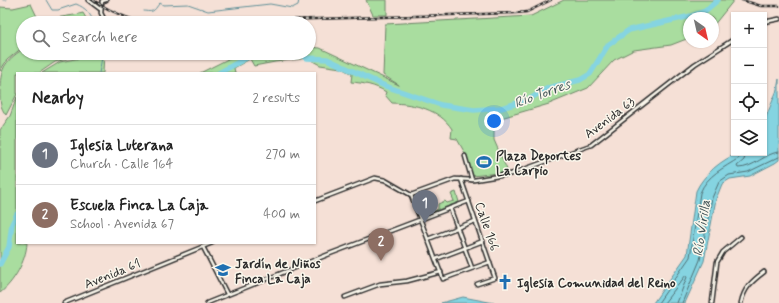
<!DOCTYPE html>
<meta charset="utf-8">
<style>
:root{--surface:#fff;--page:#f2f2f2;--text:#222;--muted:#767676;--line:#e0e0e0;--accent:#1f6fb2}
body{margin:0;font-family:Mynerve,sans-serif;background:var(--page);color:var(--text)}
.controls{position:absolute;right:12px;top:12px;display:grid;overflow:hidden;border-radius:0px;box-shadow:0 1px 3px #0004}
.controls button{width:36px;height:36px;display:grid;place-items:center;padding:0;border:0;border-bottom:1px solid var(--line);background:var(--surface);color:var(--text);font:20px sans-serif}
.compass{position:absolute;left:683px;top:12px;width:36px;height:36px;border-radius:50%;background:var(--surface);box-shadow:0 1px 3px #0004;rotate:146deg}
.you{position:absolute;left:494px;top:121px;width:14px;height:14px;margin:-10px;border:3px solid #fff;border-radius:50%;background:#1a73e8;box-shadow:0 0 0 6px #1a73e833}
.badge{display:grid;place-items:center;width:26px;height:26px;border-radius:50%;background:var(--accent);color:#fff;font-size:13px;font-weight:700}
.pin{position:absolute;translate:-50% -33px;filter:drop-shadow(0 1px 2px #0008)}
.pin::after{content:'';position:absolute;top:21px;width:14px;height:12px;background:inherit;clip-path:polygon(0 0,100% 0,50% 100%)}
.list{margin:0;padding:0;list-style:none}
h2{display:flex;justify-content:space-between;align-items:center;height:52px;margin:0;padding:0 16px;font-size:17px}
h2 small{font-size:13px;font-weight:400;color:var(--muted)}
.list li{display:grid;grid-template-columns:26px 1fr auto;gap:12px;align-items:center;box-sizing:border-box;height:60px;padding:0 16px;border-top:1px solid var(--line)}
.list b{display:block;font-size:15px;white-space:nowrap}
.list p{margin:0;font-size:13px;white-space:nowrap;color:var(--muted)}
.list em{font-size:13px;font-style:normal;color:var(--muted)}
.icon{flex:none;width:22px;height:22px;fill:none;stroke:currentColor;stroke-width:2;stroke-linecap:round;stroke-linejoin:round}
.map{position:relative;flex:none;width:779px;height:303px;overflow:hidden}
.search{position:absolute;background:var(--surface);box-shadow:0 1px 3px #0004;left:16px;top:16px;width:300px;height:44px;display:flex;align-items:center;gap:10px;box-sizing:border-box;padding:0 14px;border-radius:22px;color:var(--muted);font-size:15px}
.panel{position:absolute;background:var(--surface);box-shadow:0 1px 3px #0004;left:16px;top:72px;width:300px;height:172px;border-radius:0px}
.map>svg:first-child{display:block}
.green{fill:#a9dd9f;stroke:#6a8465}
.water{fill:#85d4e1;stroke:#619098}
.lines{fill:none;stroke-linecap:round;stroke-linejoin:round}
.shore{stroke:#4f6f74;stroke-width:1}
.stream{stroke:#619098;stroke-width:1}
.river{stroke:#85d4e1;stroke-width:5.5}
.minor-casing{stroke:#2b2b2b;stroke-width:5.5}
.minor{stroke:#fbf7ec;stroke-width:2.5}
.rail-casing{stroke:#2b2b2b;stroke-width:2.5}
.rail{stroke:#fbf7ec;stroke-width:1;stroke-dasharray:3;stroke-linecap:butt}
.labels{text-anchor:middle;stroke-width:3;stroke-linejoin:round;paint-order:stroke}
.street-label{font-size:13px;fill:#2b2b2b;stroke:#fbf7ec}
.poi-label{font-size:13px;font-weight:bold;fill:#2b2b2b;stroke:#fbf7ec;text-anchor:start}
.water-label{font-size:14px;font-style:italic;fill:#425558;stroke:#fbf7ec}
</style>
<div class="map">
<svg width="779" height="303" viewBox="0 0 779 303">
<rect width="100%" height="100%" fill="#f5e0d6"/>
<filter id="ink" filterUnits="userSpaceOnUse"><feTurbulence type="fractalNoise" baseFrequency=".025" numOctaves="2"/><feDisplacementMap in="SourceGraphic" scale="8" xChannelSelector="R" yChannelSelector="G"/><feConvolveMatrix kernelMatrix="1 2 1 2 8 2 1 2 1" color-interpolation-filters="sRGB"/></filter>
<g filter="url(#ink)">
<g class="green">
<polygon points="366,0 387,0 387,15 373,15"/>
<path d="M564 0H734L713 26V18H689V38L671 45 634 50 614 60 588 88 549 104 501 118 494 126V140L508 172 472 176 466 155 457 139 451 138 452 129C439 109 415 104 392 103L385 95 386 92C375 85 363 83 351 82L352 74 341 68 320 65 307 58 275 62 254 66 250 59 234 68 235 73H200L240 53H309V47L320 48 399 85 383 75 385 24 531 16Z"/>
<polygon points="31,4 40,23 23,23 23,47 7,60 0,71 0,7 13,8"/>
<path d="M83 13 89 23H42C55 16 69 17 83 13Z"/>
<path d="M23 49V53L75 54 73 57 55 62 39 73H17V94L6 115C0 107 0 102 0 92 0 69 4 62 23 49Z"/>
<polygon points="78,53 104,53 103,73 42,73 60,62 80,58"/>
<path d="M17 97V243H27C26 261 14 282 0 293V130L10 116Z"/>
<polygon points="456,192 459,202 430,213 438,209 438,204 445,201 447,203 454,201 451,194"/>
</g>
<g class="water">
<path d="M779 79V160L775 163 750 176 730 179 722 184 716 199 704 261 685 303H653L687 255 696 191C703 175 722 159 739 153 746 151 757 153 764 153V122L777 90Z"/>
<polygon points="463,297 494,303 441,303"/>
</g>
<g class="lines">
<g class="shore">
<path d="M746 153 744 160 737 166 738 168C754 168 765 153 779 152"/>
<path d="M658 303 690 257 700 193C707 175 724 168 739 158L741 153"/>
<polyline points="664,303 686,275 687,277 677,303"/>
<polyline points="682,303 700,260 712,198 719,182 729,175 748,172 779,157"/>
</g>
<g class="stream">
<polyline points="3,0 6,0"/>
<path d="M46 0 52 10H58L76 4C86 8 90 13 94 23"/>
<path d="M144 11C156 13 154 9 160 3L163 5 188 4 208 11 270 4 292 8 298 5 299 0"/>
<polyline points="99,73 103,53"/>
</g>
<g class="river">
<polyline points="300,53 307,58 327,59 385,86 441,105 474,110 501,108 528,100 548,88 580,80 590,74 608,45 629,30 691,16 705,11 718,0"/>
<polyline points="219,73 255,53"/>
<polyline points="0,264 9,247 12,224 17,214"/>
</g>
<g class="minor-casing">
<g id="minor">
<polyline points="88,0 100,9"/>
<polyline points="102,1 101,13 106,23"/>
<polyline points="102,1 106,0"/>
<polyline points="764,22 779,19"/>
<polyline points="465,156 472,180"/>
<polyline points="461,179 495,278 477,284"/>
<polyline points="411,195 455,179 474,180 511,174 591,145 695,64 734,39"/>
<polyline points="411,195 443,279 490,262"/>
<polyline points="315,201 375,178 385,180 411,195"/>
<polyline points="450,208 472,268"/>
<polyline points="428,239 475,221"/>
<polyline points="203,247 227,294"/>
<polyline points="436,259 483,241"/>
<polyline points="345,297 380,284 407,281 441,272"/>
<polyline points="64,303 212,243"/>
<polyline points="207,303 332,253 469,201"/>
<polyline points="712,303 717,262 723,252 741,237"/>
<path d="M741 303C744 288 752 281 764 272"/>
</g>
</g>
<use href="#minor" class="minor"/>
<g class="rail-casing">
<g id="rail">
<path d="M93 0C110 11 128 20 148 23"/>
<polyline points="742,0 761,6 779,6"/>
<polyline points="179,23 516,13 527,12 551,0"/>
</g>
</g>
<use href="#rail" class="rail"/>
</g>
</g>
<defs>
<g id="stadium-bare" transform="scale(1.2)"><path d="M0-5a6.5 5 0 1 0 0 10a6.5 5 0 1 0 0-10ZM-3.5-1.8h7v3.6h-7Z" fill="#1f6fb2" stroke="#fbf7ec" stroke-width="2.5" paint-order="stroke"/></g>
<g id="school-bare" transform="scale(1.2)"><path d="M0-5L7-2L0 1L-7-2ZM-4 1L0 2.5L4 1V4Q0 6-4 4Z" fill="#1f6fb2" stroke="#fbf7ec" stroke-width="2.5" paint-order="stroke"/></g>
<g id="church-bare" transform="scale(1.2)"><path d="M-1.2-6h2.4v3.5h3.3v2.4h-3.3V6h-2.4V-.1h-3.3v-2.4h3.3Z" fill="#1f6fb2" stroke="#fbf7ec" stroke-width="2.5" paint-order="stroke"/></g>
</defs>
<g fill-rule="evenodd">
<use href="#stadium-bare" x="484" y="162"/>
<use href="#school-bare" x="223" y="270"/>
<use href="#church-bare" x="505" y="282"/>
</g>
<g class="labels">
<g class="street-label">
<text transform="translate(609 117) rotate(-37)" y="5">Avenida 63</text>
<text transform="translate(488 226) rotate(71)" y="5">Calle 166</text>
<text transform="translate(112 273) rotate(-22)" y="5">Avenida 61</text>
</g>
<g class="poi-label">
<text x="496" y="160">Plaza Deportes<tspan x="496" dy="15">La Carpio</tspan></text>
<text x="235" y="268">Jardín de Niños<tspan x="235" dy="15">Finca La Caja</tspan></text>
<text x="517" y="287">Iglesia Comunidad del Reino</text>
</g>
<g class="water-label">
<text transform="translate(542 93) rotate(-20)" y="5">Río Torres</text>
<text transform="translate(701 228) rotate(-82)" y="5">Río Virilla</text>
</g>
</g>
</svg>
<div class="controls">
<button>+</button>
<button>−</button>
<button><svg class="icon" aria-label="locate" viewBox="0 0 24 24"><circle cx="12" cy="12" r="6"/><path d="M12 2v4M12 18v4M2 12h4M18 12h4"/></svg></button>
<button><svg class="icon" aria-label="layers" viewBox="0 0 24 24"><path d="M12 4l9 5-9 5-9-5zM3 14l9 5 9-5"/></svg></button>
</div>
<svg class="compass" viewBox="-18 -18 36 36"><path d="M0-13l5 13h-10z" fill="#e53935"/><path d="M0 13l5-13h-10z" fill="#767676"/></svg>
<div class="you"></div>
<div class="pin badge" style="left:425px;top:223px;background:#6b7280">1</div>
<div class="pin badge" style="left:381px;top:261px;background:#8d6e63">2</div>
<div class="search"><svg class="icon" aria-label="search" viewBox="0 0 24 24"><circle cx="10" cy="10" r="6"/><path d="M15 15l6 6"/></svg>Search here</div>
<section class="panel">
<h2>Nearby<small>2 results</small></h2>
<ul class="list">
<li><span class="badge" style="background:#6b7280">1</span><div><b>Iglesia Luterana</b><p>Church · Calle 164</p></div><em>270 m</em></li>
<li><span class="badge" style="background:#8d6e63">2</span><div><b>Escuela Finca La Caja</b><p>School · Avenida 67</p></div><em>400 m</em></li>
</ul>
</section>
</div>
